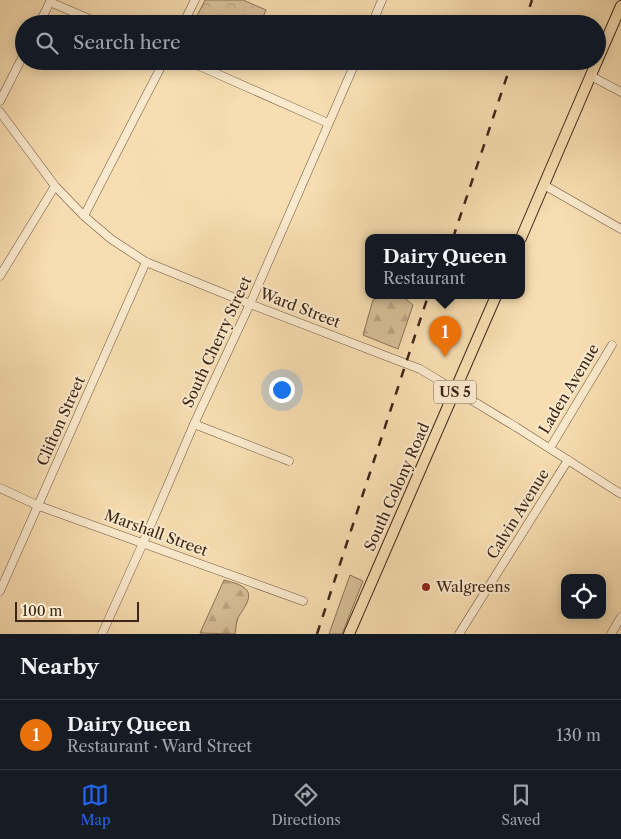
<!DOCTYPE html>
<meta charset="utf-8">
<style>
:root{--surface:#171b24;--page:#20242c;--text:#f1f3f6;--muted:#9ea1a6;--line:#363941;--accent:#2563eb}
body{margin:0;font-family:"Libre Caslon Text",serif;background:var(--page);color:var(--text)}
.controls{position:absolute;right:15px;bottom:15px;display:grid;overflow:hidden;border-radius:10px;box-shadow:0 2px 12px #0003}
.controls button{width:45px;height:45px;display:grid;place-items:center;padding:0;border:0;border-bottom:1px solid var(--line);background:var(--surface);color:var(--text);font:25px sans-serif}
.scale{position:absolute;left:15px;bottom:12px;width:124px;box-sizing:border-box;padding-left:5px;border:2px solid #3d2517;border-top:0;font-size:14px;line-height:18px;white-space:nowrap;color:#3d2517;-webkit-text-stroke:4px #fae9cc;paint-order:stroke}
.you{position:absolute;left:281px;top:389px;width:18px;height:18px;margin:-12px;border:4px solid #fff;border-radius:50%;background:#1a73e8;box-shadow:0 0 0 8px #1a73e833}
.badge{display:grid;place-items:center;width:32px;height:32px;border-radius:50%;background:var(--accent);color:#fff;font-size:16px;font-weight:700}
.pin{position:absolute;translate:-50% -41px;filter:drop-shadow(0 1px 2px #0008)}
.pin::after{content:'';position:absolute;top:26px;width:18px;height:15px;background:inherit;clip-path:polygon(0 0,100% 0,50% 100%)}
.popup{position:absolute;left:365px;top:234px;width:160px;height:65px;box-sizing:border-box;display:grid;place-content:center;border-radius:10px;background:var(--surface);filter:drop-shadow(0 1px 4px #0005);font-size:16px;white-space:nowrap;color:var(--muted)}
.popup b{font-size:19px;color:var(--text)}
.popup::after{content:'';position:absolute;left:50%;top:100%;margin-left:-10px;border:10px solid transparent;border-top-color:var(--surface)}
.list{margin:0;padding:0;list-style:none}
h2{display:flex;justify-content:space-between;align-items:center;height:65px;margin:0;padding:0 20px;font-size:21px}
h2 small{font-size:16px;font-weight:400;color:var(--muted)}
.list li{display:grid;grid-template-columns:32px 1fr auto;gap:15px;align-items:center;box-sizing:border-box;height:70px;padding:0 20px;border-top:1px solid var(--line)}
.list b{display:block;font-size:19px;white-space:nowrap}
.list p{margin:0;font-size:16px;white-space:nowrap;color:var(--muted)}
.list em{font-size:16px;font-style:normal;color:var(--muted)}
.icon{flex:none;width:28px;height:28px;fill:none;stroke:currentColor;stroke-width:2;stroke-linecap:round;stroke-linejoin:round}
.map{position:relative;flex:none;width:621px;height:634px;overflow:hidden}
.search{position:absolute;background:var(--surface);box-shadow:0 2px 12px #0003;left:15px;right:15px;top:15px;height:55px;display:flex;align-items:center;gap:12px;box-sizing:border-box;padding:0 18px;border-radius:28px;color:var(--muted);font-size:19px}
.sheet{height:135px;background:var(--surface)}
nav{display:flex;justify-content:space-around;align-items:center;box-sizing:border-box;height:70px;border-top:1px solid var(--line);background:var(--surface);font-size:14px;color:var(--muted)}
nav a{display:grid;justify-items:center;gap:2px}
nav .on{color:var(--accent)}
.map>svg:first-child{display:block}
.green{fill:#d7be97;stroke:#8a7257}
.forest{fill:url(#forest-firs);stroke:#8a7257}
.park{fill:url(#park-crowns);stroke:#8a7257}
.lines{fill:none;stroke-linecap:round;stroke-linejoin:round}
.minor-casing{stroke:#6c533e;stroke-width:9}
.major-casing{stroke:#3d2517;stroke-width:12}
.minor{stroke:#fae9cc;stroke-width:8}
.major{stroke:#f7ddb1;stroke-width:10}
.rail{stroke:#3d2517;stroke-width:2.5;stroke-dasharray:9 9;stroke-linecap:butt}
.poi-dot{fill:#8f2418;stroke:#fae9cc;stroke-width:2}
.labels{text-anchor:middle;stroke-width:4;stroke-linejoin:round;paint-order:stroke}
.shield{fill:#fae9cc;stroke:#76604d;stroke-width:1}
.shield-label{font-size:14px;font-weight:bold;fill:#3d2517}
.street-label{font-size:15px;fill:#3d2517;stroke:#fae9cc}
.poi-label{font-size:15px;fill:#3d2517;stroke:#fae9cc;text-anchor:start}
</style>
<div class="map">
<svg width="621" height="634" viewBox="0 0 621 634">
<defs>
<pattern id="forest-firs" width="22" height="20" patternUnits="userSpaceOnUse" patternTransform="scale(1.25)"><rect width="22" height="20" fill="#d7be97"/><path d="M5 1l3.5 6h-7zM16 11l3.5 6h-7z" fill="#b9a381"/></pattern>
<pattern id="park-crowns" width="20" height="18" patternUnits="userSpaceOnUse" patternTransform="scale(1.25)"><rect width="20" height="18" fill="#d7be97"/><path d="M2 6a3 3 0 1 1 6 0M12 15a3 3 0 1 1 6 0" fill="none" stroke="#b9a381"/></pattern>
</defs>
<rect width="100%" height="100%" fill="#f7ddb1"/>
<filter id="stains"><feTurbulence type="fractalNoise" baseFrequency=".004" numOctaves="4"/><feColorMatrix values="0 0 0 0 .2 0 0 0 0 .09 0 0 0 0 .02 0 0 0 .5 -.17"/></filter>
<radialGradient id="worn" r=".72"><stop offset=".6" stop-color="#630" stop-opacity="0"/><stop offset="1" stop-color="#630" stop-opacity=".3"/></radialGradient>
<polygon class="green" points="350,575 363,581 342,634 329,634"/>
<g class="forest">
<polygon points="382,296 402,296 413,305 398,349 363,335 373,300"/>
<path d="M224 580C230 582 238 583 243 587 257 595 241 611 238 618 236 623 236 629 235 634L200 633Z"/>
</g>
<polygon class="park" points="205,0 243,0 266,10 260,24 193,24"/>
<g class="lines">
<g class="minor-casing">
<g id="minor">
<polyline points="50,2 101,24"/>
<polyline points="39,24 51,0"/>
<polyline points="183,24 195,0"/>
<polyline points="372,24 382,0"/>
<polyline points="188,61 328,123"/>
<polyline points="591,76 621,92"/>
<polyline points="0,101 24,54"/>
<polyline points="0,112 55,186 84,216 111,239 146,262 250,304 420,369 516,427 621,494"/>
<polyline points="544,185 621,229"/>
<polyline points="84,216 164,61"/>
<polyline points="0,276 55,186"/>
<polyline points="194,424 289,461"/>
<polyline points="550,448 612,345"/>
<polyline points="0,488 39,506 303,601"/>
<polyline points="0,591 146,262"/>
<polyline points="102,634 143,543 194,424 250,304 356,61"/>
<polyline points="459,634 568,460"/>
<polyline points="611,634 621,617"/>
</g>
</g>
<g class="major-casing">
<g id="major">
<polyline points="597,61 621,6"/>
<polyline points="521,238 597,61"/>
<polyline points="349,634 496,296"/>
</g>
</g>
<use href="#minor" class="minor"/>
<use href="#major" class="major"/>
<g class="rail">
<polyline points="524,24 532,0"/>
<polyline points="453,238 512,61"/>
<polyline points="317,634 428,296"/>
</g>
</g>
<circle class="poi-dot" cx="426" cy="587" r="5"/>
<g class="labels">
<rect class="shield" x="434" y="380.5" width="42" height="23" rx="4"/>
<g class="shield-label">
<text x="455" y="397">US 5</text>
</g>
<g class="street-label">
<text transform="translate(300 308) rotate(21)" y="5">Ward Street</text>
<text transform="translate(217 342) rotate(-65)" y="5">South Cherry Street</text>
<text transform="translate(569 389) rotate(-59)" y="5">Laden Avenue</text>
<text transform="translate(61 421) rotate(-66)" y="5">Clifton Street</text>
<text transform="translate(397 487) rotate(-66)" y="5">South Colony Road</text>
<text transform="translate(518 514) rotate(-58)" y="5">Calvin Avenue</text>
<text transform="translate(156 533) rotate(20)" y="5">Marshall Street</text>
</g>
<g class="poi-label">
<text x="436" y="592">Walgreens</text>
</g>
</g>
<rect width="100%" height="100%" filter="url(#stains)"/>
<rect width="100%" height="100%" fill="url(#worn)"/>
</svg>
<div class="controls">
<button><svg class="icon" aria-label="locate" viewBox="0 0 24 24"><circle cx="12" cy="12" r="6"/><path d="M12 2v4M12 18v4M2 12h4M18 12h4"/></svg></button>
</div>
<div class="scale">100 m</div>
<div class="you"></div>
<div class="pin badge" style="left:445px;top:357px;background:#e8710a">1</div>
<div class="popup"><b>Dairy Queen</b>Restaurant</div>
<div class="search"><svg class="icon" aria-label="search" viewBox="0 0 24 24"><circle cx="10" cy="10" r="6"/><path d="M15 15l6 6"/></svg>Search here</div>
</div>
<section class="sheet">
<h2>Nearby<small></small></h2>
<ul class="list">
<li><span class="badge" style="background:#e8710a">1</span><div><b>Dairy Queen</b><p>Restaurant · Ward Street</p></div><em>130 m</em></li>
</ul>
</section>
<nav>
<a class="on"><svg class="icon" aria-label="map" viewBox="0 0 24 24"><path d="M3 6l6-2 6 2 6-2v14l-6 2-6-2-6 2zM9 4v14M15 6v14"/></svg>Map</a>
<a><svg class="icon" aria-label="directions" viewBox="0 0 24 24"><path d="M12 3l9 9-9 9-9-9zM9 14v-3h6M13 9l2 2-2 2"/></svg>Directions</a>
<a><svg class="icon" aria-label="saved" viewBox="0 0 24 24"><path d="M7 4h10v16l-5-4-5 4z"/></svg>Saved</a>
</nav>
